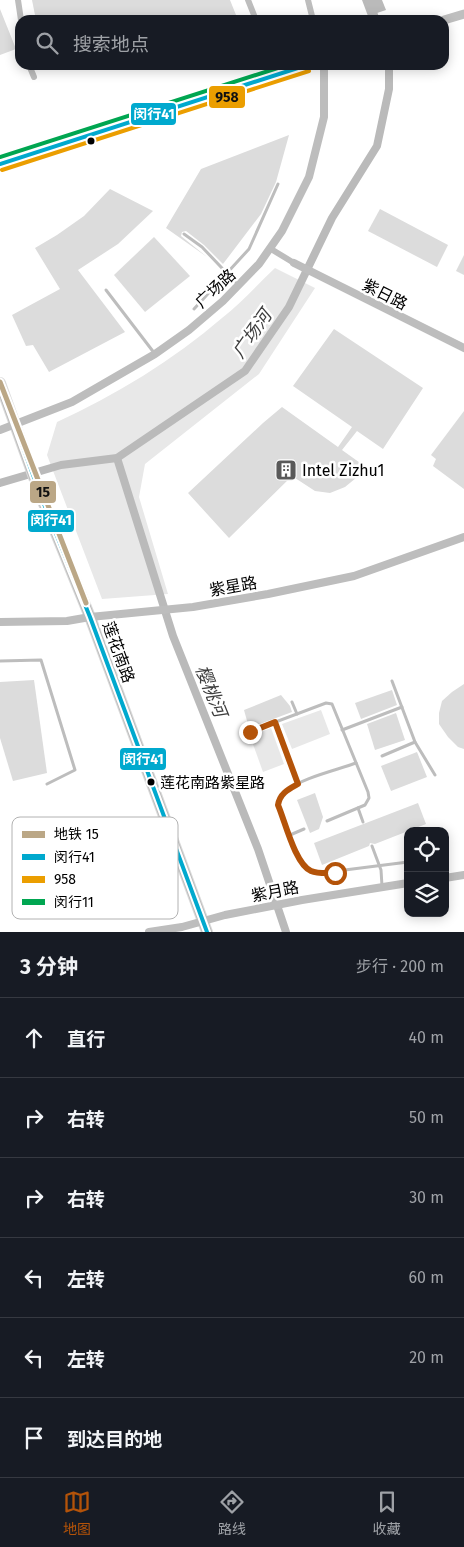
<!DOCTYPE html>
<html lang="zh">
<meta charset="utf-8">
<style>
:root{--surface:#171b24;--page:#20242c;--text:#f1f3f6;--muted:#9ea1a6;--line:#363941;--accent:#b45309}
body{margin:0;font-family:"Fira Sans","Noto Sans SC",sans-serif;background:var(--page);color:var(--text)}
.controls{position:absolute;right:15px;bottom:15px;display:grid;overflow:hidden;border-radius:10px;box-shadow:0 2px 12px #0003}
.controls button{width:45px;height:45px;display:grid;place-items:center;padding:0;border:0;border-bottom:1px solid var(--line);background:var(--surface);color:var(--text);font:25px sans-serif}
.stop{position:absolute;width:15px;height:15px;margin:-11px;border:4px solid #b45309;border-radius:50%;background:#fff}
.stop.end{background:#b45309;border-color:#fff;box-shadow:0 1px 5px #0008}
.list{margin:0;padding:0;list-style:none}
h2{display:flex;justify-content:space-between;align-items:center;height:65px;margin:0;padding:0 20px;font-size:21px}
h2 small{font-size:16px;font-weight:400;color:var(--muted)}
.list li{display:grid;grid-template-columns:32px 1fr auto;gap:15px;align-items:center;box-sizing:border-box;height:80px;padding:0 20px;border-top:1px solid var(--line)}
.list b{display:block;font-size:19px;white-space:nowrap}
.list em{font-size:16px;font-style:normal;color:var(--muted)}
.icon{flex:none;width:28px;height:28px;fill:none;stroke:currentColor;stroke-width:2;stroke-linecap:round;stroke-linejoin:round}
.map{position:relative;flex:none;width:464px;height:932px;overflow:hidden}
.search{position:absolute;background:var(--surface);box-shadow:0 2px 12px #0003;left:15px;right:15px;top:15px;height:55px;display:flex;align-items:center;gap:12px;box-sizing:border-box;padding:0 18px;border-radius:15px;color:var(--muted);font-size:19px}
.sheet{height:545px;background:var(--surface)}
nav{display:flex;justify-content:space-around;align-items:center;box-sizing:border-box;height:70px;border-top:1px solid var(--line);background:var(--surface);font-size:14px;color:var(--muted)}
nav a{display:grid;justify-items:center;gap:2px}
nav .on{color:var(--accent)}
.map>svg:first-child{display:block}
.green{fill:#e8e8e8}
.water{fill:#bababa}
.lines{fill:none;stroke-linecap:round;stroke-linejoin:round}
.canal{stroke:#bababa;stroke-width:8}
.building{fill:#dcdcdc}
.primary-casing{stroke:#dbdbdb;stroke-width:12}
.service{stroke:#bdbdbd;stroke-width:3}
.minor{stroke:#bdbdbd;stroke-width:6}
.tertiary{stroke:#bdbdbd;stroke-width:8}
.secondary{stroke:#bfbfbf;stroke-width:9}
.primary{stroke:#bdbdbd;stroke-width:10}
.bus-1-casing{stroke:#fff;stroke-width:8}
.bus-2-casing{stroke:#fff;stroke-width:8}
.bus-3-casing{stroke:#fff;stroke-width:8}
.bus-1{stroke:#00a9ce;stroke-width:4}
.bus-2{stroke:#eb9e00;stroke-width:4}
.bus-3{stroke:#00a651;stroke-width:4}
.metro-1-casing{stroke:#fff;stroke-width:9}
.metro-1{stroke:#bba786;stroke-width:5}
.route{stroke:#b45309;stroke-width:6}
.bus-dot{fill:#000;stroke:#fff;stroke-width:2}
.labels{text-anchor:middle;stroke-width:5;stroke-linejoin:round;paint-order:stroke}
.bus-label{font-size:15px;fill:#000;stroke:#fff;text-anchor:start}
.street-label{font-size:16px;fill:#000;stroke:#fff}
.poi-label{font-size:16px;fill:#000;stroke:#fff;text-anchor:start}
.water-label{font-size:18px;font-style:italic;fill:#3e3e3e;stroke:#fff}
.key{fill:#fff;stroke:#b2b2b2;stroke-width:1}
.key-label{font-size:14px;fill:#000}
.line-badge{stroke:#fff;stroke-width:2}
.badge-label{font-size:14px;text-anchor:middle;font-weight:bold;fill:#fff}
.pale-badge-label{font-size:14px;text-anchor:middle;font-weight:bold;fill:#111}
</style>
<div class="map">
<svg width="464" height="932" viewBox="0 0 464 932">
<rect width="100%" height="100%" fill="#fff"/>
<g class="green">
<path d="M275 268 315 288 259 374 145 464 139 497 168 594 102 599 47 455 57 422C116 395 173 360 222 318 241 303 257 285 275 268Z"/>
<polygon points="321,710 330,734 292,749 282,724"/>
<polygon points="271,728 284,764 263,772 250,736"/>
</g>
<polygon class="water" points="362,0 382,0 386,10 368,16"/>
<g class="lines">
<g class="canal">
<polyline points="368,0 376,20"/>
<polyline points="117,458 173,636 258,849 286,932"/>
<polyline points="0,483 61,465 117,458 245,371 289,307 332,218 377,146 389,89 389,65"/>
</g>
</g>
<g class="building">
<polygon points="32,0 230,0 236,15 221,20 36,20"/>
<polygon points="0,9 16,49 0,55"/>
<polygon points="289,135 276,182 261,214 223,264 204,245 186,231 182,232 181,236 207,257 166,228 201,169"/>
<polygon points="110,189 153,211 118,244 78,270 125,332 49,372 33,345 26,346 12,315 60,289 35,248 57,235 84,216"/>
<polygon points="380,209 448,245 437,267 368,231"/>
<polygon points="154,237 190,276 145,312 114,275"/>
<polygon points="464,255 464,275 456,271"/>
<polygon points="334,329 423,388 383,449 357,431 342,450 363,465 356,478 345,487 330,493 315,491 292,476 229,538 188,493 263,423 282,407 338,447 352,427 293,386"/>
<polygon points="464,411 464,489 433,466 436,459 431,455"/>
<polygon points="34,680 47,773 13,781 0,738 0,682"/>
<polygon points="464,684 464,749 458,747 448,737 439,724 439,713 442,701 452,692"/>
<polygon points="392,690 397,705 361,719 355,703"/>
<polygon points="281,695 290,706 292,712 249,728 244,710"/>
<polygon points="396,713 405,740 375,750 367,724"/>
<polygon points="417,752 427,777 391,791 381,766"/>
<polygon points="315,793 323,817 319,829 310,833 297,800"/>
<polygon points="418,803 426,824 375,844 370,843 369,846 322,865 314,843"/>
</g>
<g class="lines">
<g class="primary-casing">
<polyline id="primary" points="0,383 40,494 90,617 207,932"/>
</g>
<g class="service">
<polyline points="184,234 202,247 238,285"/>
<polyline points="106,290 155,354"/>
<polyline points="194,309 249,249 278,184"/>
<polyline points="0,661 41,660 75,770 47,784"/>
<polyline points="392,681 415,742 435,775"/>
<polyline points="292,702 297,714"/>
<polyline points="275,722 298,784"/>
<polyline points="342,730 402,707"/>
<polyline points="249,732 326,703 332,704 368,792 369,798 365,805 327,821"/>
<polyline points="382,756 415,742"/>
<path d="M356 763C337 770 301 778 286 791 281 795 279 799 278 805 284 820 293 854 303 865 308 870 314 872 321 873L408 862"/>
<polyline points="358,808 363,822"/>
<polyline points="290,835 304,829"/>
<polyline points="372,846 381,870 382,886"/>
</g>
<g class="minor">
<polyline points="18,0 21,20"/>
<polyline points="248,0 256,20"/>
<polyline points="308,0 313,20"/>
<polyline points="29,65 34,77"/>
<polyline points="274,65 278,74"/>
<polyline points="271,249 294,263"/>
</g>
<g class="tertiary">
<polyline points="294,263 464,348"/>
<polyline points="0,430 72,402 155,354 189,330 223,301 259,264 282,231 309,177 324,117 324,65"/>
<polyline points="0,622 67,621 90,617 193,607 268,594 354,576 464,537"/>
<polyline points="445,878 464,875"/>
<polyline points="149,932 182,927 225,915 302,900 408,883"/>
</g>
<g class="secondary">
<polyline points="444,20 464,14"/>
<polyline points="0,164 307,65"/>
</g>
<use href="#primary" class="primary"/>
<g class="bus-1-casing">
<g id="bus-1">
<polyline points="0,164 307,65"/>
<polyline points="0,383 40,494 90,617 207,932"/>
</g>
</g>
<g class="bus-2-casing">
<polyline id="bus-2" points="2,170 309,71"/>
</g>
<g class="bus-3-casing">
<polyline id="bus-3" points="0,157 287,65"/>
</g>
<use href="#bus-1" class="bus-1"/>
<use href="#bus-2" class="bus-2"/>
<use href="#bus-3" class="bus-3"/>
<g class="metro-1-casing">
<polyline id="metro-1" points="0,382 86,603"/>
</g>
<use href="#metro-1" class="metro-1"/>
</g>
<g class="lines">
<path class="route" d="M250 732 275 722 298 784C289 789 280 793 278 805 285 821 295 864 311 871 318 874 327 873 335 873"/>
</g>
<defs>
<g id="building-square" transform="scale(1.125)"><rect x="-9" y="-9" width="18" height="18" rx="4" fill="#595959" stroke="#fff"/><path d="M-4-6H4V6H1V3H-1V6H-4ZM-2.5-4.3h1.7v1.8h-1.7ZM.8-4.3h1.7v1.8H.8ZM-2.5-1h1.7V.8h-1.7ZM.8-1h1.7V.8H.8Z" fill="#fff"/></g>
</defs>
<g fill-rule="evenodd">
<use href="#building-square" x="286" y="470"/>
</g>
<g class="bus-dot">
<circle cx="91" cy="141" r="4.5"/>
<circle cx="151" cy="782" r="4.5"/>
</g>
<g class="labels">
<g class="bus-label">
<text x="160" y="788">莲花南路紫星路</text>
</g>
<g class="street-label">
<text transform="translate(215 288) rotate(-43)" y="6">广场路</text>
<text transform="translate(385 294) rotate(27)" y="6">紫日路</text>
<text transform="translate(233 586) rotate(-10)" y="6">紫星路</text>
<text transform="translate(119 652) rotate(70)" y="6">莲花南路</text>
<text transform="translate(275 891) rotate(-11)" y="6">紫月路</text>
</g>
<g class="poi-label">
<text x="302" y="476">Intel Zizhu1</text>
</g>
<g class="water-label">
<text transform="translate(252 334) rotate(-55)" y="6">广场河</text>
<text transform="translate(211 691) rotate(68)" y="6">樱桃河</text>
</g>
</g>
<rect x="12" y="817" width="166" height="102" rx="8" class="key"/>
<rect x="22" y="831" width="23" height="7" fill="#bba786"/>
<rect x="22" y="854" width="23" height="6" fill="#00a9ce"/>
<rect x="22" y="876" width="23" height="7" fill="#eb9e00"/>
<rect x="22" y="899" width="23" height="6" fill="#00a651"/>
<g class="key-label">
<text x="54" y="839">地铁 15</text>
<text x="54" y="862">闵行41</text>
<text x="54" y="884">958</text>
<text x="54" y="907">闵行11</text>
</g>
<g class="line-badge">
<rect x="208" y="85" width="38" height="24" rx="5" fill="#eb9e00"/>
<rect x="130" y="102" width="47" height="24" rx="5" fill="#00a9ce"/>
<rect x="29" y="480" width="28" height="24" rx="5" fill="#bba786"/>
<rect x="27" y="509" width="48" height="24" rx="5" fill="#00a9ce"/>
<rect x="119" y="747" width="48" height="24" rx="5" fill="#00a9ce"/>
</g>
<g class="badge-label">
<text x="154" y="119">闵行41</text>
<text x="51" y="525">闵行41</text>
<text x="143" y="764">闵行41</text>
</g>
<g class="pale-badge-label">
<text x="227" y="102">958</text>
<text x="43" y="497">15</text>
</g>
</svg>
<div class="controls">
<button><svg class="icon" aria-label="locate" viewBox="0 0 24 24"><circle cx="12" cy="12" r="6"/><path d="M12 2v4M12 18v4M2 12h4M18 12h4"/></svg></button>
<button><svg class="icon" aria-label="layers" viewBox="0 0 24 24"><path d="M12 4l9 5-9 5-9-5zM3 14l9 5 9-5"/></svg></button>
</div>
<div class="stop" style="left:335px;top:873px"></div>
<div class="stop end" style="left:250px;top:732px"></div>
<div class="search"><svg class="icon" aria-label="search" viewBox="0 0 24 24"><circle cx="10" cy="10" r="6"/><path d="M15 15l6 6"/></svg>搜索地点</div>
</div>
<section class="sheet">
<h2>3 分钟<small>步行 · 200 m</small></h2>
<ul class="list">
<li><svg class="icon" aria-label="ahead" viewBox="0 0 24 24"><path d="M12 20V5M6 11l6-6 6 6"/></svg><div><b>直行</b></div><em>40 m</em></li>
<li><svg class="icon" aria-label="right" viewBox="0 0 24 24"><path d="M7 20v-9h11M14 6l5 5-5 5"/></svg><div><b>右转</b></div><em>50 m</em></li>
<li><svg class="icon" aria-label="right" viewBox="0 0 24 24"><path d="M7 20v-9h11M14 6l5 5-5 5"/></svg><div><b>右转</b></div><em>30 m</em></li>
<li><svg class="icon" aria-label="left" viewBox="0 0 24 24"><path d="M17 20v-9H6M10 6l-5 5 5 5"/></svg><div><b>左转</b></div><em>60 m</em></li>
<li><svg class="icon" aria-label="left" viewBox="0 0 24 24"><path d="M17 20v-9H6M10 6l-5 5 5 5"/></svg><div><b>左转</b></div><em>20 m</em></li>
<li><svg class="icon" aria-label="arrive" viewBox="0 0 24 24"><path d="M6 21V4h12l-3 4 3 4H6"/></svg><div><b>到达目的地</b></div></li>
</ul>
</section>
<nav>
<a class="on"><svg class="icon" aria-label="map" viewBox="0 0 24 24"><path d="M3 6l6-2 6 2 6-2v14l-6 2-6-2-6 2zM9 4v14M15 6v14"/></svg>地图</a>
<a><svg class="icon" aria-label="directions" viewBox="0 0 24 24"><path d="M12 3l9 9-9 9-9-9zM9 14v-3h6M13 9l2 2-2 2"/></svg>路线</a>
<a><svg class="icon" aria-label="saved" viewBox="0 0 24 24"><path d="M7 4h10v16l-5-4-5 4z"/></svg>收藏</a>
</nav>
